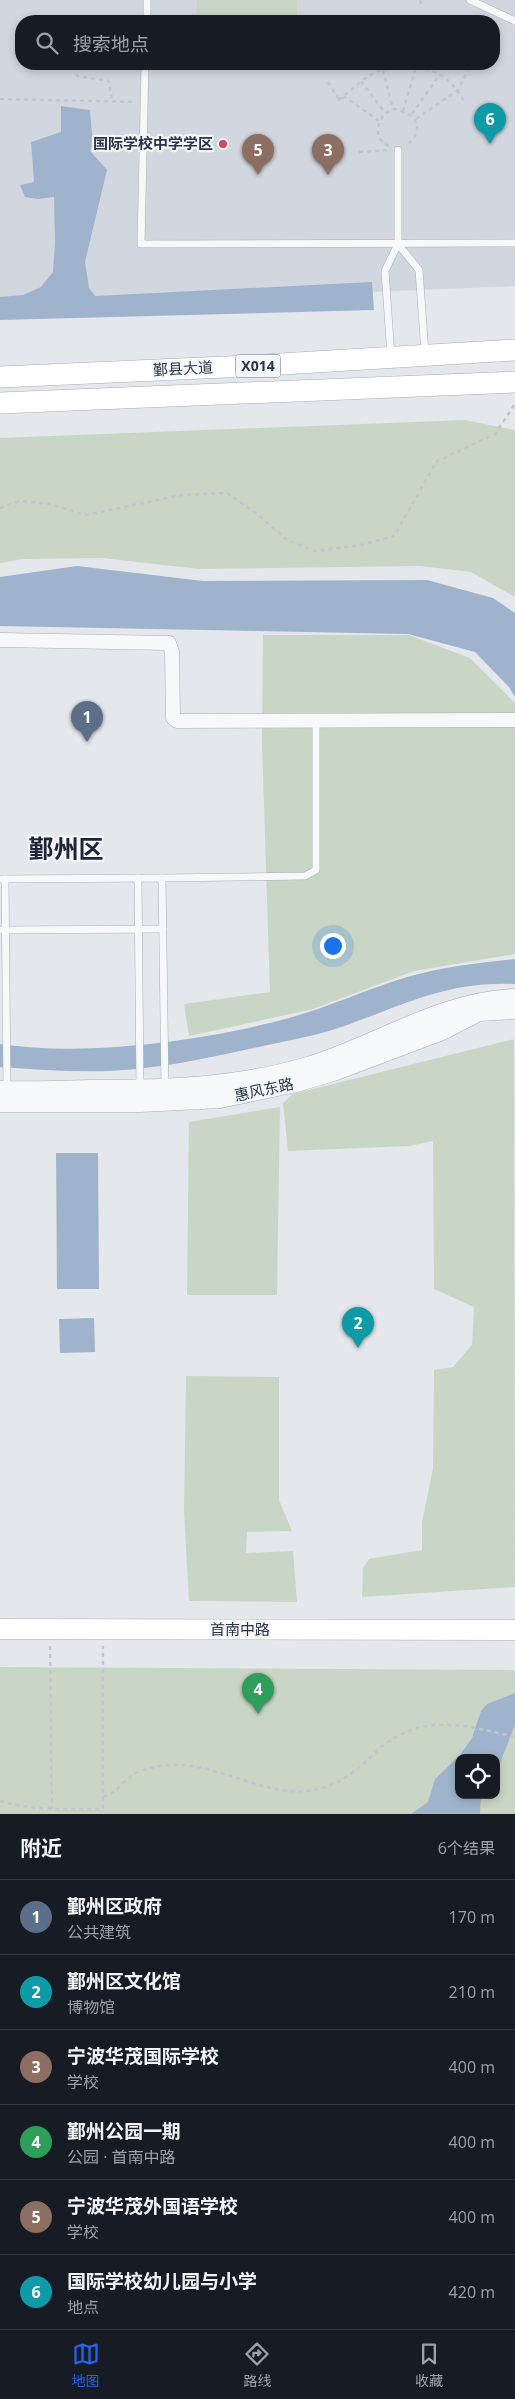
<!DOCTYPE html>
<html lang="zh">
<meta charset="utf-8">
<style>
:root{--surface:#171b24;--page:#242831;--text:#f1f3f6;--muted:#9ea1a6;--line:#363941;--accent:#2563eb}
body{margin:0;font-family:"Open Sans","Noto Sans SC",sans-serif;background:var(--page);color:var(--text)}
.controls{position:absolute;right:15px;bottom:15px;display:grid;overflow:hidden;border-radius:10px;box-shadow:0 2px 8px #0003}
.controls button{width:45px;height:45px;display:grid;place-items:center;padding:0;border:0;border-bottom:1px solid var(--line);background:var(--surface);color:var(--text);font:25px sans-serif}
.you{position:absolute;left:332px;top:945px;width:18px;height:18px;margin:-12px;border:4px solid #fff;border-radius:50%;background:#1a73e8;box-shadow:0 0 0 8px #1a73e833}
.badge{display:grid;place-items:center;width:32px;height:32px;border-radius:50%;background:var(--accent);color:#fff;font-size:16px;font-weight:700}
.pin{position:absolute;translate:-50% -41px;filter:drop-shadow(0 1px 2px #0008)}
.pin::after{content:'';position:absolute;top:26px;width:18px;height:15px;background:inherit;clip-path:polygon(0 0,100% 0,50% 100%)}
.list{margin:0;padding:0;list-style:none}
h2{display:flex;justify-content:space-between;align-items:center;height:65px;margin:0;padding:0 20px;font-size:21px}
h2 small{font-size:16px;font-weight:400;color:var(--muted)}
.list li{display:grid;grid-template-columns:32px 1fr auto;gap:15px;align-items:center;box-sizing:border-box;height:75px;padding:0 20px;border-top:1px solid var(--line)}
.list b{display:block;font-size:19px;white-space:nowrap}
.list p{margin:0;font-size:16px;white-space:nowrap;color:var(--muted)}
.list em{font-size:16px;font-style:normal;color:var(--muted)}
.icon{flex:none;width:28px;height:28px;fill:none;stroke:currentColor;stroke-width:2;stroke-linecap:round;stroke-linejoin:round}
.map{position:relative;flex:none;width:515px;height:1814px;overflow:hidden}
.search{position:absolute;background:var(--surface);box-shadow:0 2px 8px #0003;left:15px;right:15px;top:15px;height:55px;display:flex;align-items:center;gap:12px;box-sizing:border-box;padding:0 18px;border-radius:20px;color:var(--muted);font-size:19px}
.sheet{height:515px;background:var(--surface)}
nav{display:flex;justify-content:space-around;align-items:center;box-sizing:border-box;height:70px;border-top:1px solid var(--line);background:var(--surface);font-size:14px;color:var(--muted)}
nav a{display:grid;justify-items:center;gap:2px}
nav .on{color:var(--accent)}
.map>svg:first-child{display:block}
.built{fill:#d2d6de;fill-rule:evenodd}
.green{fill:#c9d6c5;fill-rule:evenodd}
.water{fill:#9fb4cc}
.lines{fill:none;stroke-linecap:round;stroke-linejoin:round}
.service-casing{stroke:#a9aeb7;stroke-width:8}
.minor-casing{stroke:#a9aeb7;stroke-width:15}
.tertiary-casing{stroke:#a9aeb7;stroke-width:19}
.secondary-casing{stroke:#a9aeb7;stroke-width:21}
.primary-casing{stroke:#a3abb8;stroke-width:22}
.path{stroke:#c2c5cb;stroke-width:2.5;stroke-dasharray:4 4;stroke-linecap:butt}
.service{stroke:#f7f8fa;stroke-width:7}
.minor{stroke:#f7f8fa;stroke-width:14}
.tertiary{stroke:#f7f8fa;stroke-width:18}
.secondary{stroke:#fff;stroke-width:20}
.primary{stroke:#fff;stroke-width:21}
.poi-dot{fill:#d1495b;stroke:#f4f6f9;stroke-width:2}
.labels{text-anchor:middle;stroke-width:4.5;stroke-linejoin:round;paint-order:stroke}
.shield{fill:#f4f6f9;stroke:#676e7b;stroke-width:1}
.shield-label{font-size:14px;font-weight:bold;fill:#2b3445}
.poi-label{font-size:15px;font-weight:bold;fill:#2b3445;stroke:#f4f6f9;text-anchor:end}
.street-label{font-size:15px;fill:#2b3445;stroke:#f4f6f9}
.town-label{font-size:25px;font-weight:bold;fill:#1d2536;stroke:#f4f6f9}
</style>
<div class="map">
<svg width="515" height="1814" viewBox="0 0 515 1814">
<rect width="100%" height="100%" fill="#e4e7ec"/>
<path class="built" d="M0 0H515V286L0 307ZM21 21H494V64H21Z"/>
<g class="green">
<polygon points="197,0 297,0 297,21 196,21"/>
<polygon points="465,420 515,430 515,597 471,572 420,566 199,569 103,558 22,559 0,563 0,438"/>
<polygon points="263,635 409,635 470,658 515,703 515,954 414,971 313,1009 189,1036 184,1004 270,992 262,743"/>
<polygon points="514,1039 515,1587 362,1597 363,1568 369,1559 422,1550 422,1522 433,1469 434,1370 453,1367 472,1345 474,1307 434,1289 433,1141 409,1146 288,1151 283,1103 293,1094"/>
<polygon points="280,1107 277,1295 187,1295 189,1122"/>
<polygon points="186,1376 279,1377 279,1500 292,1531 247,1532 246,1553 293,1551 297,1602 189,1601 184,1512"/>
<path d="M0 1667 515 1670V1814H0ZM459 1758H496V1795H459Z"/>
</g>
<g class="water">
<polygon points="61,106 90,110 93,144 90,151 107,170 85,262 89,288 95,296 372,282 374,310 0,320 0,297 23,295 41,287 53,272 55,243 54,197 38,199 25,197 20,185 34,182 31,142 61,132"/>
<polygon points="77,566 203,581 427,580 493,598 515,613 515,697 509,687 475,652 408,634 0,626 0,577"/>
<path d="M515 959V984C442 980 395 1010 329 1031 308 1037 285 1041 263 1046 221 1055 179 1065 136 1069 92 1074 45 1070 0 1067V1044C86 1057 205 1041 289 1018 329 1007 367 989 407 977 442 967 478 963 515 959Z"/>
<polygon points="56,1153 98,1153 99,1289 57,1289"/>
<polygon points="94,1318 95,1352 60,1353 59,1319"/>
<polygon points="515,1693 515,1725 500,1763 496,1765 496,1758 459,1758 459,1795 481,1795 480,1814 411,1814 428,1802 435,1779 460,1755 472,1738 481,1711 487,1704"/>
</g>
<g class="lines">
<g class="service-casing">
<g id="service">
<polyline points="470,0 515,21"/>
<polyline points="147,21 147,0"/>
<polyline points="145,64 141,244 515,243"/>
<polyline points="398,244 419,270 425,353"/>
<polyline points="391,356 385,271 398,244 398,150"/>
<polyline points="138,878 140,1088"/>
<polyline points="162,878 305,876 316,870 316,720"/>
<polyline points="0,879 162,878 165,1087"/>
<polyline points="5,879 7,1089"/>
<polyline points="0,930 163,929"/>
</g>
</g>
<g class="minor-casing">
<polyline id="minor" points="0,640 169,643 172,652 173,718 177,721 515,720"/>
</g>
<g class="tertiary-casing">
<g id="tertiary">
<path d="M0 1090C30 1091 61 1090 91 1089 164 1089 237 1087 308 1066 377 1045 442 1000 515 998"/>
<polyline points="0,1103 140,1103 220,1099 296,1083 333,1072 442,1031 479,1012 515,1010"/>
</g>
</g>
<g class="secondary-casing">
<polyline id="secondary" points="0,1629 515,1630"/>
</g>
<g class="primary-casing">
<g id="primary">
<polyline points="0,377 248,366 515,350"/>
<polyline points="0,403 515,382"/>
</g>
</g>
<g class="path">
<polyline points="420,0 421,4"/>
<polyline points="383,70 393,110"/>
<polyline points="77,74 77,76 109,81 112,101"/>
<polyline points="361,81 385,113"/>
<polyline points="328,82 339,100"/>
<polyline points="0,99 136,102"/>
<polyline points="403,111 417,64"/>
<polyline points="412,114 440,74"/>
<polyline points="416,119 458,90 471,64"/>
<path d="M379 121 345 97 339 100C351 90 362 79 376 72 383 69 392 69 399 68 431 65 450 75 465 103"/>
<path d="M389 146C374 139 376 127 384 114L394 109C417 113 426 130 406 146"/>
<polyline points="359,152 389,150"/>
<polyline points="0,508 20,501 49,504 86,515 181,495 227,493 256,513 287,540 315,551 361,545 394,536 437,461 495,434 515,404"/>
<polyline points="50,1646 52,1809"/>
<path d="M103 1797C121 1790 117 1787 130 1777 140 1769 157 1766 170 1765 221 1762 271 1803 322 1788 345 1782 361 1766 378 1750 422 1712 465 1725 515 1737"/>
<path d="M0 1801C33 1811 69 1809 103 1809V1646"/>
</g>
<use href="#service" class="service"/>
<use href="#minor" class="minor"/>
<use href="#tertiary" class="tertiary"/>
<use href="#secondary" class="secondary"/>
<use href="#primary" class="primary"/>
</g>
<circle class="poi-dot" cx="223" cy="144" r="5"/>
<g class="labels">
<rect class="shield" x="235.5" y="354.5" width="45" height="23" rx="4"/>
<g class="shield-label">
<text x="258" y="371">X014</text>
</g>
<g class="poi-label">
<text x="213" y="149">国际学校中学学区</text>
</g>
<g class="street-label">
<text transform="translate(183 369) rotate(-3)" y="5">鄞县大道</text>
<text transform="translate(264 1090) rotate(-12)" y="5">惠风东路</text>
<text x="240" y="1635">首南中路</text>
</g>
<g class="town-label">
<text x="66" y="858">鄞州区</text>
</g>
</g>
</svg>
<div class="controls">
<button><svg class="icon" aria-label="locate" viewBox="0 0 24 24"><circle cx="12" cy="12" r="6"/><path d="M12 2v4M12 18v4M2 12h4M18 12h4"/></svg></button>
</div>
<div class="you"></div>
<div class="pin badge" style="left:87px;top:742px;background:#5c6f8a">1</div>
<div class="pin badge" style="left:358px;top:1348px;background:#0f9aa8">2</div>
<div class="pin badge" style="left:328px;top:175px;background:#8d6e63">3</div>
<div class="pin badge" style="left:258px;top:1714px;background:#2e9e5b">4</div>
<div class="pin badge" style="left:258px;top:175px;background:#8d6e63">5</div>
<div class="pin badge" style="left:490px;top:144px;background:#0f9aa8">6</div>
<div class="search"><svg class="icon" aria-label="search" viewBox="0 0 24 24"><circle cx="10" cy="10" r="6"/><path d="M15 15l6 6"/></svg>搜索地点</div>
</div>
<section class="sheet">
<h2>附近<small>6个结果</small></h2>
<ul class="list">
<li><span class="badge" style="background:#5c6f8a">1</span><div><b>鄞州区政府</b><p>公共建筑</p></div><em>170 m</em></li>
<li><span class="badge" style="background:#0f9aa8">2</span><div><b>鄞州区文化馆</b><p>博物馆</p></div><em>210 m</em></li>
<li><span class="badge" style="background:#8d6e63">3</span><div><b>宁波华茂国际学校</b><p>学校</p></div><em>400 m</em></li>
<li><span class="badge" style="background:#2e9e5b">4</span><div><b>鄞州公园一期</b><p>公园 · 首南中路</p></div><em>400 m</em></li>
<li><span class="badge" style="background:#8d6e63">5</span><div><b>宁波华茂外国语学校</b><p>学校</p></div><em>400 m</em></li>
<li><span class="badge" style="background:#0f9aa8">6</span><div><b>国际学校幼儿园与小学</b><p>地点</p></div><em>420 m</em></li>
</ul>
</section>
<nav>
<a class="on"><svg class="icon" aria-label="map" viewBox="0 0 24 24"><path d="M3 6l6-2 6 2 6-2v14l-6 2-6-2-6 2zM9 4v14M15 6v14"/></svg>地图</a>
<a><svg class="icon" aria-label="directions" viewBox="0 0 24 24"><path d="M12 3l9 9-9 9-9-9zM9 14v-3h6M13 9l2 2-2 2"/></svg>路线</a>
<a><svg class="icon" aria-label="saved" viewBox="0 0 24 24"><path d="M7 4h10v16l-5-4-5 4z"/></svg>收藏</a>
</nav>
